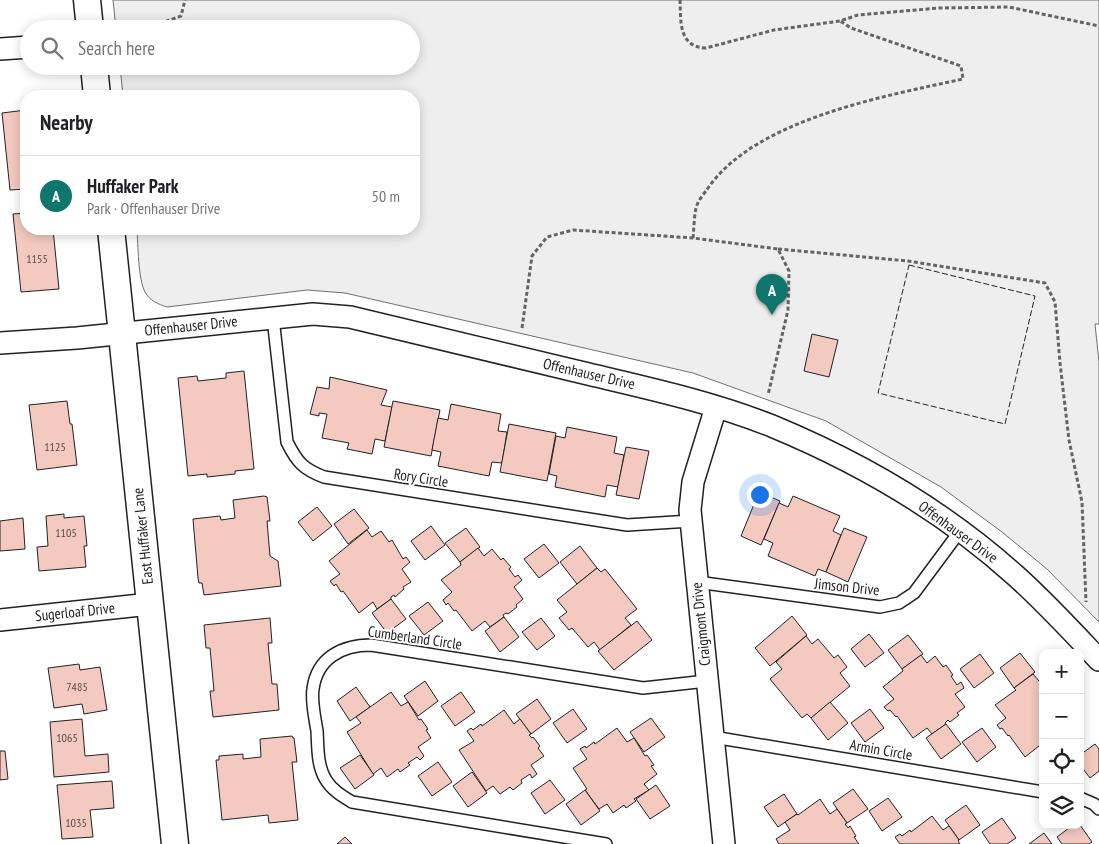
<!DOCTYPE html>
<meta charset="utf-8">
<style>
:root{--surface:#fff;--page:#f2f2f2;--text:#202124;--muted:#757577;--line:#e0e0e0;--accent:#0f766e}
body{margin:0;font-family:"PT Sans Narrow",sans-serif;background:var(--page);color:var(--text)}
.controls{position:absolute;right:15px;bottom:15px;display:grid;overflow:hidden;border-radius:10px;box-shadow:0 2px 12px #0003}
.controls button{width:45px;height:45px;display:grid;place-items:center;padding:0;border:0;border-bottom:1px solid var(--line);background:var(--surface);color:var(--text);font:25px sans-serif}
.you{position:absolute;left:759px;top:494px;width:18px;height:18px;margin:-12px;border:4px solid #fff;border-radius:50%;background:#1a73e8;box-shadow:0 0 0 8px #1a73e833}
.badge{display:grid;place-items:center;width:32px;height:32px;border-radius:50%;background:var(--accent);color:#fff;font-size:16px;font-weight:700}
.pin{position:absolute;translate:-50% -41px;filter:drop-shadow(0 1px 2px #0008)}
.pin::after{content:'';position:absolute;top:26px;width:18px;height:15px;background:inherit;clip-path:polygon(0 0,100% 0,50% 100%)}
.list{margin:0;padding:0;list-style:none}
h2{display:flex;justify-content:space-between;align-items:center;height:65px;margin:0;padding:0 20px;font-size:21px}
h2 small{font-size:16px;font-weight:400;color:var(--muted)}
.list li{display:grid;grid-template-columns:32px 1fr auto;gap:15px;align-items:center;box-sizing:border-box;height:80px;padding:0 20px;border-top:1px solid var(--line)}
.list b{display:block;font-size:19px;white-space:nowrap}
.list p{margin:0;font-size:16px;white-space:nowrap;color:var(--muted)}
.list em{font-size:16px;font-style:normal;color:var(--muted)}
.icon{flex:none;width:28px;height:28px;fill:none;stroke:currentColor;stroke-width:2;stroke-linecap:round;stroke-linejoin:round}
.map{position:relative;flex:none;width:1099px;height:844px;overflow:hidden}
.search{position:absolute;background:var(--surface);box-shadow:0 2px 12px #0003;left:20px;top:20px;width:400px;height:55px;display:flex;align-items:center;gap:12px;box-sizing:border-box;padding:0 18px;border-radius:28px;color:var(--muted);font-size:19px}
.panel{position:absolute;background:var(--surface);box-shadow:0 2px 12px #0003;left:20px;top:90px;width:400px;height:145px;border-radius:20px}
.map>svg:first-child{display:block}
.green{fill:#eee;stroke:#6f6f6f}
.building{fill:#f3c9c0;stroke:#222}
.lines{fill:none;stroke-linecap:round;stroke-linejoin:round}
.service-casing{stroke:#222;stroke-width:14}
.minor-casing{stroke:#222;stroke-width:24}
.tertiary-casing{stroke:#222;stroke-width:29}
.path{stroke:#646464;stroke-width:3;stroke-dasharray:4 2.5;stroke-linecap:butt}
.service{stroke:#fff;stroke-width:11}
.minor{stroke:#fff;stroke-width:21}
.tertiary{stroke:#fff;stroke-width:26}
.fence{stroke:#222;stroke-width:1;stroke-dasharray:6 2.5;stroke-linecap:butt}
.labels{text-anchor:middle;stroke-width:4;stroke-linejoin:round;paint-order:stroke}
.number-label{font-size:12px;fill:#564c4a}
.street-label{font-size:15px;fill:#222;stroke:#fff}
</style>
<div class="map">
<svg width="1099" height="844" viewBox="0 0 1099 844">
<rect width="100%" height="100%" fill="#fff"/>
<path class="green" d="M113 0H1099V324H1095L1099 362V622L1047 569 1002 532 941 487 826 421 693 373 345 293 307 290 167 307C158 304 150 301 145 292 138 279 138 244 137 229H414V96H123L120 66H411V29H116Z"/>
<g class="building">
<polygon points="26,110 26,189 10,190 2,113"/>
<polygon points="26,213 26,229 53,229 59,289 21,292 13,214"/>
<polygon points="812,334 838,340 829,377 804,371"/>
<polygon points="244,371 254,469 235,471 235,474 207,477 207,474 188,476 178,378 197,376 198,381 226,378 226,373"/>
<polygon points="330,377 387,390 381,405 392,407 385,441 375,439 372,454 347,449 349,443 322,438 327,414 319,413 319,416 310,414 317,387 329,389"/>
<polygon points="67,401 70,424 72,424 77,465 37,470 29,405"/>
<polygon points="393,401 440,410 431,456 384,447"/>
<polygon points="451,404 501,414 498,431 507,432 502,463 492,462 489,476 438,466 441,452 432,450 438,418 448,420"/>
<polygon points="509,424 556,433 547,481 500,472"/>
<polygon points="567,427 617,437 614,453 624,455 618,487 607,485 605,497 555,487 557,476 549,474 556,436 565,438"/>
<polygon points="626,447 649,451 639,499 616,495"/>
<polygon points="759,492 780,501 761,545 741,536"/>
<polygon points="264,496 267,497 270,521 267,521 270,556 278,561 281,586 204,595 202,583 199,583 198,578 193,519 220,516 221,520 235,518 233,500"/>
<polygon points="793,496 840,516 833,531 841,535 826,572 818,569 815,576 768,556 773,543 764,539 779,503 788,507"/>
<polygon points="317,507 332,526 313,541 298,522"/>
<polygon points="354,509 369,528 348,544 334,524"/>
<polygon points="64,514 64,518 84,516 87,546 84,546 86,567 39,571 37,547 48,546 46,516"/>
<polygon points="23,518 25,549 0,551 0,521"/>
<polygon points="431,526 445,545 425,560 411,541"/>
<polygon points="466,528 480,547 460,562 445,543"/>
<polygon points="844,528 867,537 848,582 826,572"/>
<polygon points="367,530 372,537 381,531 389,542 392,540 403,559 406,557 410,562 402,569 411,582 403,587 404,589 395,597 394,595 391,597 391,599 377,609 373,602 359,613 343,591 341,592 336,584 334,586 330,581 340,574 329,561"/>
<polygon points="544,544 559,563 539,578 524,559"/>
<polygon points="580,546 597,568 577,584 560,562"/>
<polygon points="478,548 484,556 492,549 501,560 503,558 511,567 509,569 515,577 518,575 522,580 514,587 523,599 516,605 517,607 508,614 506,613 503,615 504,617 490,627 485,621 472,631 456,610 454,611 448,603 446,605 443,600 452,592 441,580 461,565 460,562"/>
<polygon points="597,568 601,572 605,569 637,609 625,618 631,625 600,650 594,642 588,647 572,628 569,630 559,618 567,612 557,600"/>
<polygon points="391,599 406,619 387,633 372,613"/>
<polygon points="428,602 443,621 424,635 409,616"/>
<polygon points="792,616 807,635 770,666 755,648"/>
<polygon points="504,617 519,637 500,652 485,631"/>
<polygon points="270,618 272,643 268,643 272,684 277,684 279,710 213,717 210,691 214,691 210,648 206,648 204,625"/>
<polygon points="541,618 555,636 537,650 522,632"/>
<polygon points="637,621 652,640 614,670 598,651"/>
<polygon points="869,634 884,653 865,667 851,649"/>
<polygon points="908,635 923,654 902,669 888,650"/>
<polygon points="806,636 812,644 818,639 834,658 838,655 847,667 840,673 850,686 811,718 807,714 802,718 770,679 782,669 776,662"/>
<polygon points="1020,653 1035,672 1014,688 1000,668"/>
<polygon points="980,654 994,673 974,688 960,669"/>
<polygon points="921,655 927,663 935,656 943,667 946,665 953,675 951,676 957,685 961,682 964,688 955,694 965,707 957,713 959,715 950,722 948,720 945,723 946,724 932,734 927,728 913,738 897,716 896,717 890,710 888,711 884,707 894,699 883,687 903,671 902,669"/>
<polygon points="79,664 80,670 100,667 107,710 84,714 82,704 54,708 48,668"/>
<polygon points="1033,674 1039,681 1043,678 1043,751 1039,746 1025,757 1009,735 1008,736 1002,728 1000,729 997,725 1006,718 995,705 1016,690 1014,688"/>
<polygon points="425,681 438,701 418,716 404,696"/>
<polygon points="356,687 370,707 350,721 337,701"/>
<polygon points="391,692 401,706 408,702 419,720 421,719 428,729 426,730 431,738 418,747 424,756 420,760 417,757 408,763 410,765 400,772 398,769 387,777 381,768 373,774 347,732 361,723 356,717"/>
<polygon points="461,692 475,712 455,726 441,706"/>
<polygon points="537,699 551,719 531,734 516,714"/>
<polygon points="830,702 848,723 828,740 811,718"/>
<polygon points="573,709 587,729 567,743 553,723"/>
<polygon points="870,709 884,728 865,742 851,723"/>
<polygon points="504,710 514,724 520,719 531,734 529,735 532,738 533,737 540,746 538,748 544,756 531,765 537,774 532,778 530,774 521,780 522,783 513,790 510,787 500,794 493,786 486,791 459,750 474,741 467,731 471,728 473,730 481,724 482,726"/>
<polygon points="651,718 665,737 644,752 630,732"/>
<polygon points="82,719 85,756 108,754 109,772 54,777 50,722"/>
<polygon points="946,724 961,744 941,759 926,738"/>
<polygon points="617,728 627,742 634,738 645,756 647,755 654,765 651,766 657,774 644,784 649,790 634,799 636,801 626,808 624,805 613,813 607,804 599,809 585,790 587,789 573,768 587,759 580,749 585,746 586,748 594,742 595,744"/>
<polygon points="982,728 996,747 977,762 962,742"/>
<polygon points="292,736 293,738 294,738 297,762 292,762 298,820 269,823 268,815 222,820 216,760 219,760 219,756 243,754 243,759 261,757 260,739"/>
<polygon points="1095,744 1099,749 1099,771 1090,778 1080,765 1080,755"/>
<polygon points="0,751 5,751 8,779 0,780"/>
<polygon points="360,755 374,775 355,789 340,768"/>
<polygon points="438,762 452,782 432,796 418,776"/>
<polygon points="472,772 487,793 468,807 453,786"/>
<polygon points="550,780 565,800 545,814 531,793"/>
<polygon points="112,781 114,808 90,810 93,837 62,839 57,785"/>
<polygon points="656,785 670,806 650,819 636,799"/>
<polygon points="853,789 868,809 847,823 833,803"/>
<polygon points="585,790 600,811 581,825 566,804"/>
<polygon points="784,794 797,814 778,827 764,807"/>
<polygon points="888,798 902,817 882,831 869,811"/>
<polygon points="820,799 830,814 837,809 847,823 845,824 848,828 850,826 856,836 854,837 859,844 779,844 776,839 790,830 785,822 797,814 798,815"/>
<polygon points="966,805 980,825 959,840 945,820"/>
<polygon points="932,816 943,830 949,826 959,840 958,841 960,844 900,844 895,837 900,834 902,836 910,830 911,832"/>
<polygon points="1002,818 1016,838 1007,844 990,844 982,832"/>
<polygon points="1073,825 1080,825 1092,842 1089,844 1062,844 1057,837"/>
<polygon points="1044,833 1052,844 1029,844"/>
<polygon points="345,837 352,844 337,844"/>
</g>
<g class="lines">
<g class="service-casing">
<g id="service">
<path d="M273 318 287 442C297 462 303 469 324 477L627 525 691 521"/>
<polyline points="697,582 880,607 899,603 914,593 960,531"/>
<polyline points="713,737 1043,792"/>
<polyline points="1080,798 1094,804 1099,809"/>
<path d="M606 844 352 802C342 796 332 790 326 780 317 766 318 747 317 731 315 718 311 702 313 689 317 658 342 645 371 645L643 688 707 681"/>
</g>
</g>
<g class="minor-casing">
<g id="minor">
<polyline points="0,49 29,47"/>
<path d="M0 343 77 338 313 314 350 317C428 335 506 354 584 373 647 388 712 402 772 426 859 462 945 512 1016 576 1045 602 1072 631 1099 660"/>
<polyline points="716,407 693,482 690,510 724,844"/>
<polyline points="0,620 150,604"/>
</g>
</g>
<g class="tertiary-casing">
<g id="tertiary">
<polyline points="87,0 90,29"/>
<polyline points="94,66 97,96"/>
<polyline points="111,229 175,844"/>
</g>
</g>
<g class="path">
<path d="M680 0C681 21 678 47 706 48L774 30 840 21 858 15 939 8 1009 7 1099 26"/>
<polyline points="167,29 167,21 181,16 185,0"/>
<path d="M693 238C694 228 694 217 696 208 698 200 704 194 708 188 756 119 885 96 963 79L961 66 851 28 840 21"/>
<polyline points="778,249 908,261 1045,283 1055,302 1060,363 1069,440 1082,502 1086,602"/>
<polyline points="522,328 532,256 547,237 573,230 693,238 778,249 789,271 788,310 768,395"/>
</g>
<use href="#service" class="service"/>
<use href="#minor" class="minor"/>
<use href="#tertiary" class="tertiary"/>
<polygon class="fence" points="909,265 1035,296 1005,424 878,393"/>
</g>
<g class="labels">
<g class="number-label">
<text x="37" y="263">1155</text>
<text x="55" y="451">1125</text>
<text x="66" y="537">1105</text>
<text x="77" y="691">7485</text>
<text x="67" y="742">1065</text>
<text x="76" y="827">1035</text>
</g>
<g class="street-label">
<text transform="translate(191 326) rotate(-6)" y="5">Offenhauser Drive</text>
<text transform="translate(589 374) rotate(13)" y="5">Offenhauser Drive</text>
<text transform="translate(421 478) rotate(9)" y="5">Rory Circle</text>
<text transform="translate(958 532) rotate(36)" y="5">Offenhauser Drive</text>
<text transform="translate(143 536) rotate(-96)" y="5">East Huffaker Lane</text>
<text transform="translate(847 587) rotate(6)" y="5">Jimson Drive</text>
<text transform="translate(75 612) rotate(-6)" y="5">Sugerloaf Drive</text>
<text transform="translate(701 624) rotate(-96)" y="5">Craigmont Drive</text>
<text transform="translate(415 638) rotate(8)" y="5">Cumberland Circle</text>
<text transform="translate(881 750) rotate(10)" y="5">Armin Circle</text>
</g>
</g>
</svg>
<div class="controls">
<button>+</button>
<button>−</button>
<button><svg class="icon" aria-label="locate" viewBox="0 0 24 24"><circle cx="12" cy="12" r="6"/><path d="M12 2v4M12 18v4M2 12h4M18 12h4"/></svg></button>
<button><svg class="icon" aria-label="layers" viewBox="0 0 24 24"><path d="M12 4l9 5-9 5-9-5zM3 14l9 5 9-5"/></svg></button>
</div>
<div class="you"></div>
<div class="pin badge" style="left:772px;top:315px">A</div>
<div class="search"><svg class="icon" aria-label="search" viewBox="0 0 24 24"><circle cx="10" cy="10" r="6"/><path d="M15 15l6 6"/></svg>Search here</div>
<section class="panel">
<h2>Nearby<small></small></h2>
<ul class="list">
<li><span class="badge">A</span><div><b>Huffaker Park</b><p>Park · Offenhauser Drive</p></div><em>50 m</em></li>
</ul>
</section>
</div>
